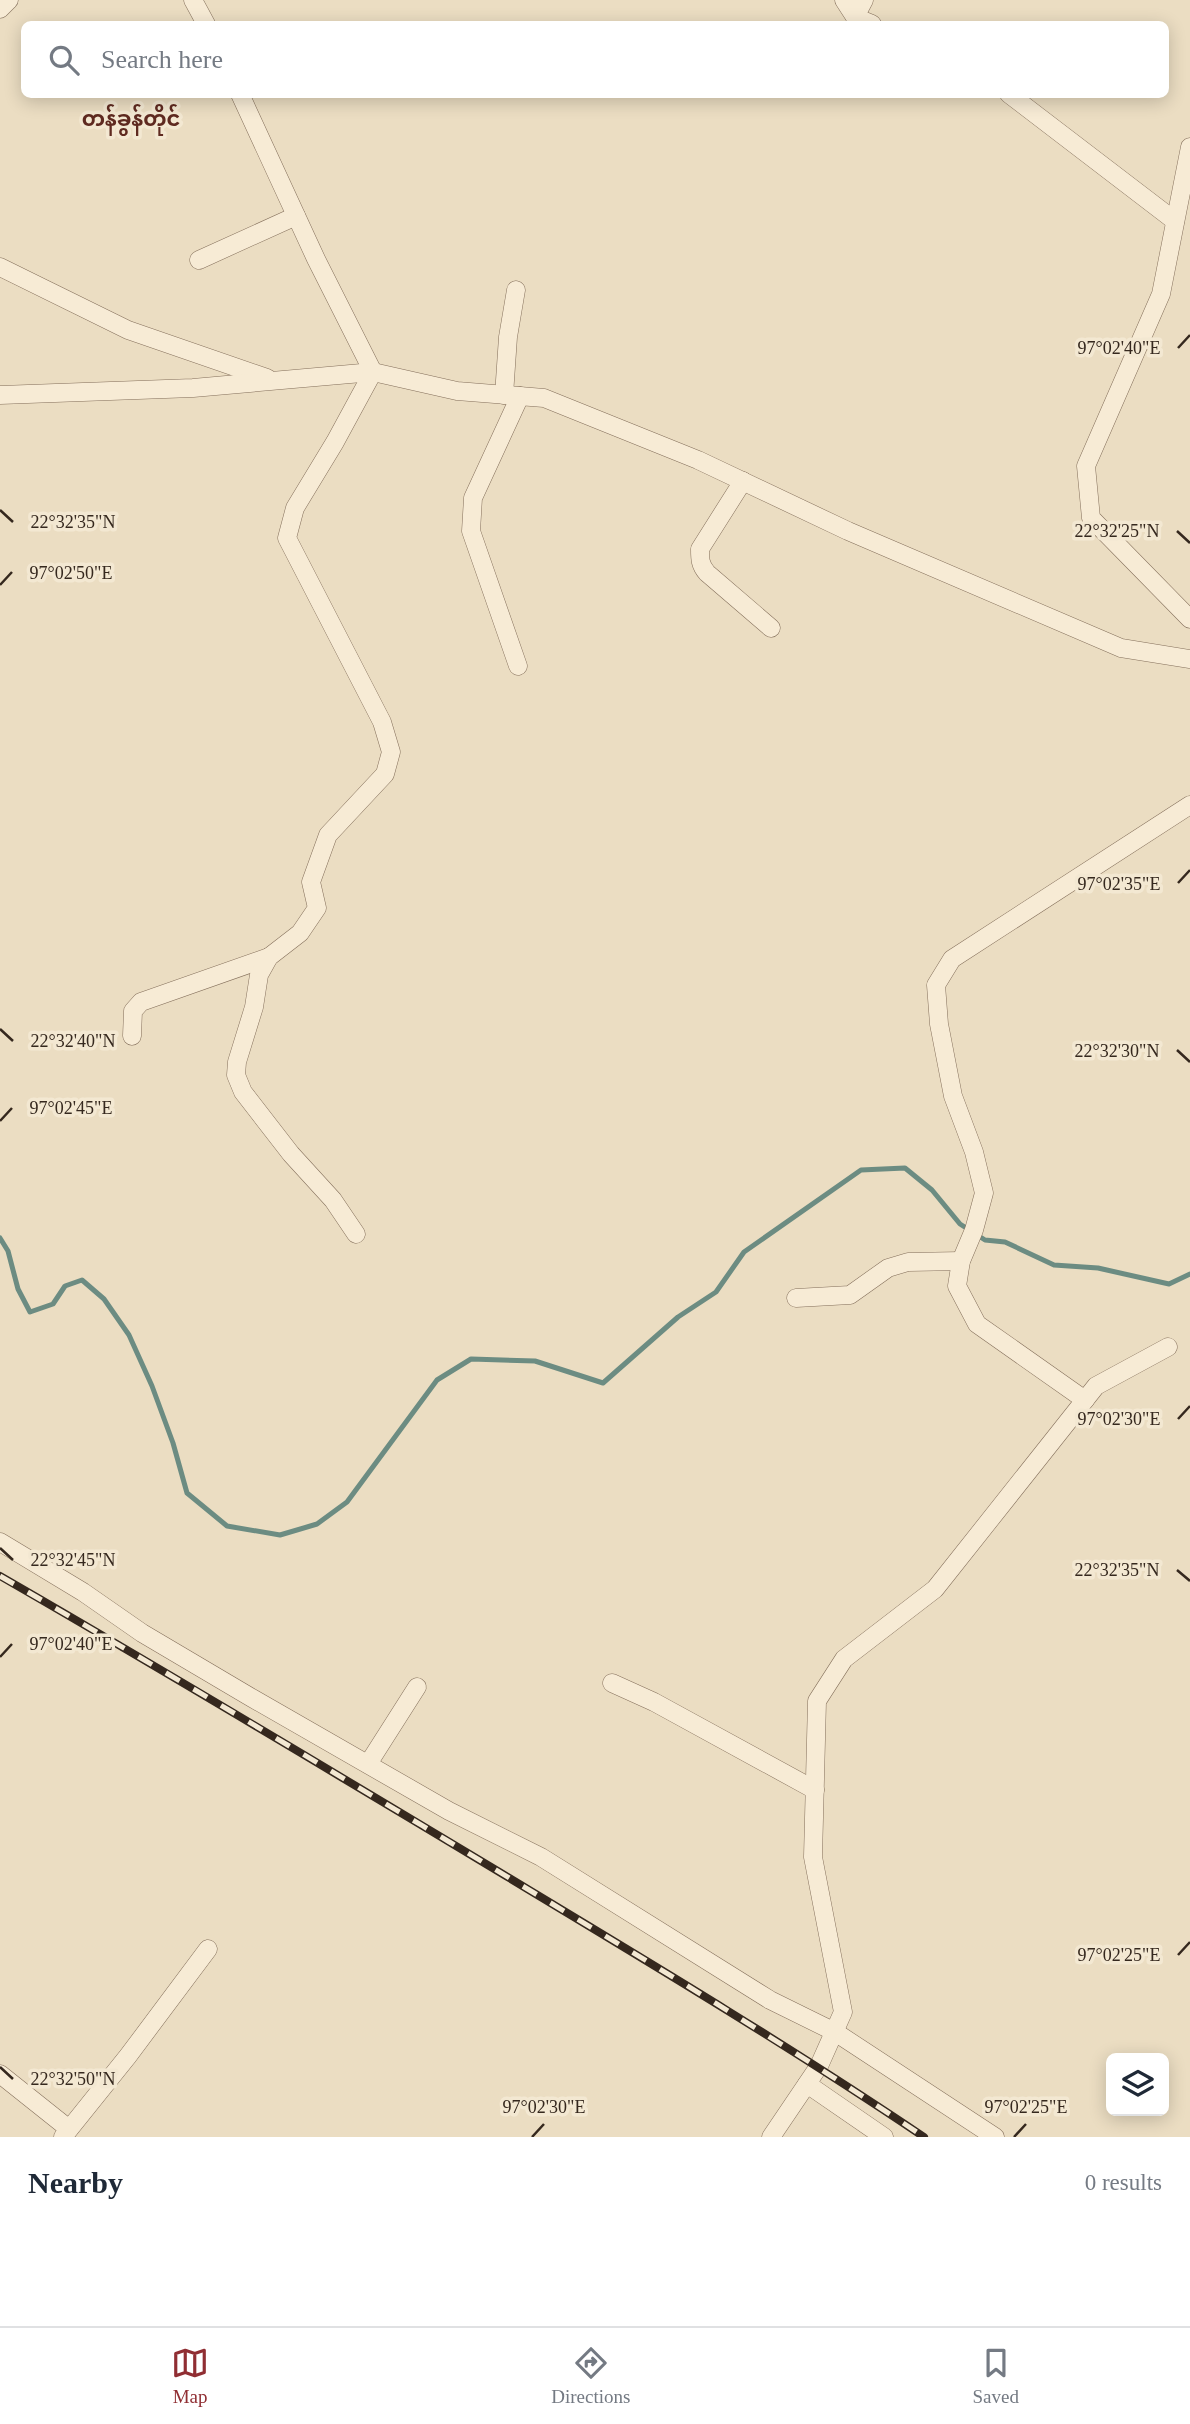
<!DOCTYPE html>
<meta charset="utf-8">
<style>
:root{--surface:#fff;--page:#f2f2f3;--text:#1f2937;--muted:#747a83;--line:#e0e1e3;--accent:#902e33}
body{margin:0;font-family:"Times New Roman","Noto Sans Myanmar",serif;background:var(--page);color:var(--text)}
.controls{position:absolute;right:21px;bottom:21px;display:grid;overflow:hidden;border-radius:10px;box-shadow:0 4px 18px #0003}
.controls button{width:63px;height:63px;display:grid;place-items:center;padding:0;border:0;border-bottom:2px solid var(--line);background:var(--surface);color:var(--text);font:35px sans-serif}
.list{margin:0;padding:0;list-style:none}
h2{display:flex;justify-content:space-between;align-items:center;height:91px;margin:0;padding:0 28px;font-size:30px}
h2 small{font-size:23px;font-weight:400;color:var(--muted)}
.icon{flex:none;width:38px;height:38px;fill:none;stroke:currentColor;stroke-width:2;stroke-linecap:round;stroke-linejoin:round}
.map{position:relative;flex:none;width:1190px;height:2137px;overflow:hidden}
.search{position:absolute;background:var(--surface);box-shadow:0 4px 18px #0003;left:21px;right:21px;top:21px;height:77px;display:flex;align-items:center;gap:18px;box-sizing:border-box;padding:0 24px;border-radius:10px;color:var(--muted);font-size:26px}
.sheet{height:189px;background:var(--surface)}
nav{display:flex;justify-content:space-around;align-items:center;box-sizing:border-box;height:98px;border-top:2px solid var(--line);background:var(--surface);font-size:19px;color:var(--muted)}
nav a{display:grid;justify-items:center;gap:4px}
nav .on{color:var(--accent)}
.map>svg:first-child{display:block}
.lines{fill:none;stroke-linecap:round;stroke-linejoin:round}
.stream{stroke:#6c8c82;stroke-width:5}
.minor-casing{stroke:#846f5b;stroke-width:19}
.minor{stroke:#f7ebd5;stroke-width:18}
.rail-casing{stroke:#35281e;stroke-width:8}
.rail{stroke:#f3e8d2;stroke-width:5;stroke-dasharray:16;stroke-linecap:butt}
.ticks{fill:none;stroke:#35281e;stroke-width:2.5}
.labels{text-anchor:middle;stroke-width:7;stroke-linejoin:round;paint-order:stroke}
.quarter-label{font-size:21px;font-weight:bold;fill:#5f2a20;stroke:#f3e8d2}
.ticks-label{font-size:18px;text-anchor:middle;fill:#35281e;stroke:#f3e8d2;stroke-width:7;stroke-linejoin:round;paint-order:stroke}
</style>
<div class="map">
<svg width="1190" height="2137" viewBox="0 0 1190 2137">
<rect width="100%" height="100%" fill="#ebddc2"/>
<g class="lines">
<polyline class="stream" points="0,1238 8,1251 18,1289 30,1312 53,1304 65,1286 82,1280 104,1299 129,1335 152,1386 173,1443 187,1493 227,1526 280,1535 317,1524 347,1502 437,1380 471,1359 535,1361 603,1383 678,1317 716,1292 744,1252 861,1170 905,1168 932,1190 960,1224 985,1240 1005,1242 1054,1265 1098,1268 1169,1284 1190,1274"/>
<g class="minor-casing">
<g id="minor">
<polyline points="193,0 206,24"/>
<polyline points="844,0 855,17 872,24"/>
<polyline points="0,9 9,0"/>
<polyline points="855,17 864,0"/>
<polyline points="240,94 316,259 373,372"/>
<polyline points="1009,94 1175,221"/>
<polyline points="1190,147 1161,294 1086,466 1091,518 1190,619"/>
<polyline points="199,260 296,216"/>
<polyline points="0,267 128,330 267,378"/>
<polyline points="0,395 193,388 373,372 457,391 544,398 698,460 848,531 1121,648 1190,659"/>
<polyline points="504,395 508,337 516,290"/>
<path d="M743 481 700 549C700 559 700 565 707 573L771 628"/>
<polyline points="518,666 471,531 473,498 520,396"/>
<polyline points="132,1036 133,1011 141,1002 269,957"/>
<polyline points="356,1234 333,1200 291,1154 243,1092 236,1075 237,1062 254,1007 259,975 269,957 300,933 317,908 311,882 328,835 385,774 391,752 382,722 287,538 295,508 335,442 373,372"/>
<polyline points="796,1298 850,1295 888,1268 908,1262 961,1261"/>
<polyline points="1085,1400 977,1324 957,1286 961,1261 974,1230 984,1193 974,1152 953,1096 939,1024 936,985 952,959 1190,805"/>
<polyline points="0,1542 83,1592 142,1633 252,1698 449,1811 541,1857 770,2000 835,2032 995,2137"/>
<polyline points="612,1683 654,1702 815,1790"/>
<polyline points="368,1764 417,1687"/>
<polyline points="0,2074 69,2129"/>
<polyline points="807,2084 884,2137"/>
<polyline points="63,2137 128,2056 208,1949"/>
<polyline points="771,2137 819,2066 843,2012 813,1857 817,1701 844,1659 935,1589 1096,1386 1168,1347"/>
</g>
</g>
<use href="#minor" class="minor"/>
<g class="rail-casing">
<path id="rail" d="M0 1576C165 1671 328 1769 491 1867 637 1955 783 2042 924 2137"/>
</g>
<use href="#rail" class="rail"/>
</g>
<path class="ticks" d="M1178 348 1190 335M0 510 13 522M1177 531 1190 543M0 585 12 572M1178 883 1190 870M0 1029 13 1041M1177 1050 1190 1062M0 1121 12 1108M1178 1419 1190 1406M0 1548 13 1560M1177 1570 1190 1581M0 1657 12 1644M1178 1955 1190 1942M0 2067 13 2079M532 2137 544 2124M1014 2137 1026 2124"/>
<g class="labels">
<g class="quarter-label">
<text x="131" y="126">တန်ခွန်တိုင်</text>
</g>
</g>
<g class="ticks-label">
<text x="1119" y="354">97°02'40"E</text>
<text x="73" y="528">22°32'35"N</text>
<text x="1117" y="537">22°32'25"N</text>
<text x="71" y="579">97°02'50"E</text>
<text x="1119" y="890">97°02'35"E</text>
<text x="73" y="1047">22°32'40"N</text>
<text x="1117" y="1057">22°32'30"N</text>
<text x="71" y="1114">97°02'45"E</text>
<text x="1119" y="1425">97°02'30"E</text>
<text x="73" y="1566">22°32'45"N</text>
<text x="1117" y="1576">22°32'35"N</text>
<text x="71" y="1650">97°02'40"E</text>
<text x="1119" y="1961">97°02'25"E</text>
<text x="73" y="2085">22°32'50"N</text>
<text x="544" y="2113">97°02'30"E</text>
<text x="1026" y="2113">97°02'25"E</text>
</g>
</svg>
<div class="controls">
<button><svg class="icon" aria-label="layers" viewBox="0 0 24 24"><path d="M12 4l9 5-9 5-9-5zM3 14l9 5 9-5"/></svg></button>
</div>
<div class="search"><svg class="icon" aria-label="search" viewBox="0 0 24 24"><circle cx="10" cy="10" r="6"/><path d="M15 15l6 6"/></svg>Search here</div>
</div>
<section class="sheet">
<h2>Nearby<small>0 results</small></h2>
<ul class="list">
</ul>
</section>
<nav>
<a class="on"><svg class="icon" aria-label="map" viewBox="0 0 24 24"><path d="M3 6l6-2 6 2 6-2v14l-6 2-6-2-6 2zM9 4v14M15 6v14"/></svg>Map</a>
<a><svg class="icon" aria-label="directions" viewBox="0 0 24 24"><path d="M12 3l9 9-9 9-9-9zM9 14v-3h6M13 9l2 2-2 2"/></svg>Directions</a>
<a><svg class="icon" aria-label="saved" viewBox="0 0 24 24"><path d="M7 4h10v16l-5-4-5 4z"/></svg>Saved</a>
</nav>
